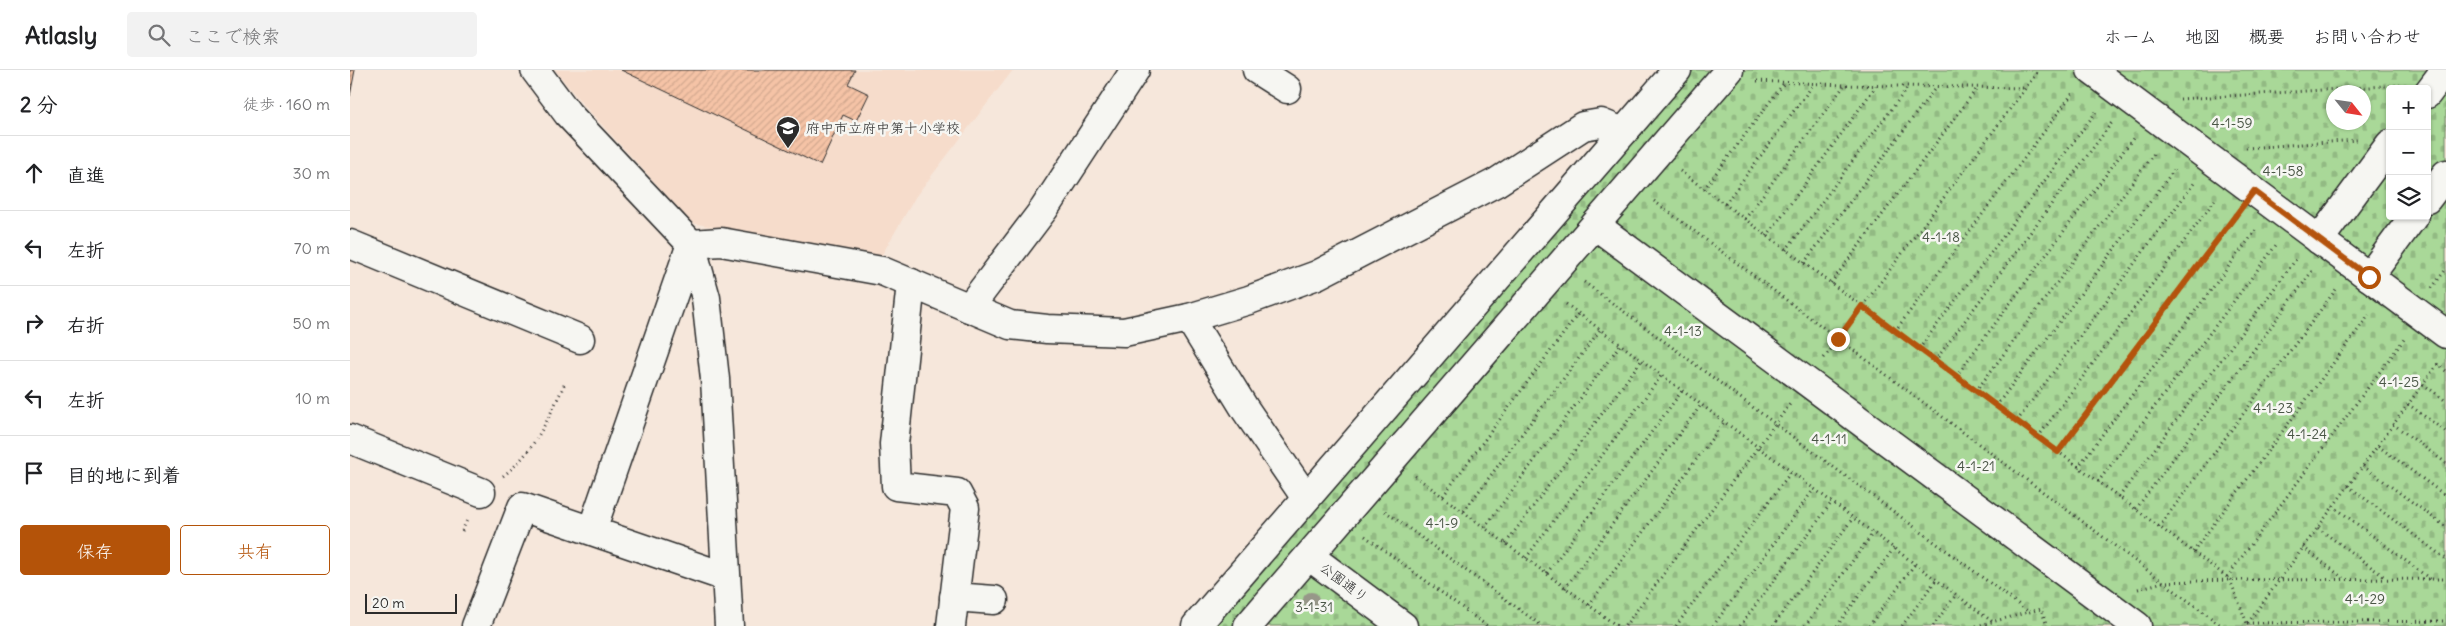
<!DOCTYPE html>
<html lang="ja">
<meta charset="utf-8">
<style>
:root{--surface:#fff;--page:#f2f2f2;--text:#202124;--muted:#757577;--line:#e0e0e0;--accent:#b45309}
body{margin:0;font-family:Delius,"Klee One",sans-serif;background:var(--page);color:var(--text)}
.controls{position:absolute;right:15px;top:15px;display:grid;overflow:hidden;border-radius:5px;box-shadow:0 1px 4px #0004}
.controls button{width:45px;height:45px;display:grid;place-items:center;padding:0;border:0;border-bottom:1px solid var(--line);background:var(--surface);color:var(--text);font:25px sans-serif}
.compass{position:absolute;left:1976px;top:15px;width:45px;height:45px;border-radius:50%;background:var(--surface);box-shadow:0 1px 4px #0004;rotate:120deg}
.scale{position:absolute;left:15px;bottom:12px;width:92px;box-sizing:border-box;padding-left:5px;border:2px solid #2b2b2b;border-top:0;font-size:14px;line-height:18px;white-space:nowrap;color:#2b2b2b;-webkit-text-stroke:4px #f6f6f2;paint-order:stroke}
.stop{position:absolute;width:15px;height:15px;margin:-11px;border:4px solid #b45309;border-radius:50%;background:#fff}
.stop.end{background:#b45309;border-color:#fff;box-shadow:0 1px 5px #0008}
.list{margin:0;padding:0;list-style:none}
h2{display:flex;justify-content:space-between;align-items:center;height:65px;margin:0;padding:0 20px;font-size:21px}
h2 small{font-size:16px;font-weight:400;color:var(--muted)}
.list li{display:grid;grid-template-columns:32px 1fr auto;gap:15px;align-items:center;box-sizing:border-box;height:75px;padding:0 20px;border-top:1px solid var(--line)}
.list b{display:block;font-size:19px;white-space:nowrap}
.list em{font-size:16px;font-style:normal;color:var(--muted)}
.actions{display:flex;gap:10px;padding:15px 20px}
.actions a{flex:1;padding:11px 0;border:1px solid var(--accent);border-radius:5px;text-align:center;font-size:18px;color:var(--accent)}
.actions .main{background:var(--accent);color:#fff}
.icon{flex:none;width:28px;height:28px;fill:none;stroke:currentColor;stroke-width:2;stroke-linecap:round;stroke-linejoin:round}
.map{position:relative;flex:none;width:2096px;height:556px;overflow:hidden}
header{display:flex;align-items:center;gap:30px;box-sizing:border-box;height:70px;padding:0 25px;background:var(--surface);border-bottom:1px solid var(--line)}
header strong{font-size:24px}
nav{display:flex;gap:28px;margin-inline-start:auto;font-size:18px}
.search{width:350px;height:45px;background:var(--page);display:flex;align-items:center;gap:12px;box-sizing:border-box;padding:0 18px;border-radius:5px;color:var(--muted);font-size:19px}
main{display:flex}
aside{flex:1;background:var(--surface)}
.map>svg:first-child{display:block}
.built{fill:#f6dccb}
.cemetery{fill:url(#cemetery-stones);stroke:#6a8262;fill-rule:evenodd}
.building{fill:url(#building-hatch);stroke:#2b2b2b}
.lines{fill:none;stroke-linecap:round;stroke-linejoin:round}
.minor-casing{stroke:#2b2b2b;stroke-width:31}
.path{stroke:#2b2b2b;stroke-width:3;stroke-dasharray:1 4;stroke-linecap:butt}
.minor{stroke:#f6f6f2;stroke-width:28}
.tree{fill:#979789}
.route{stroke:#b45309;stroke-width:6}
.labels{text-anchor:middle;stroke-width:5;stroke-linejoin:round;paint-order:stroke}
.park-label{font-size:14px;fill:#4a5646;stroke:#f6f6f2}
.poi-label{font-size:14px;fill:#2b2b2b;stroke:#f6f6f2;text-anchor:start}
.street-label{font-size:14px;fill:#2b2b2b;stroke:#f6f6f2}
</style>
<header>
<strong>Atlasly</strong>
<div class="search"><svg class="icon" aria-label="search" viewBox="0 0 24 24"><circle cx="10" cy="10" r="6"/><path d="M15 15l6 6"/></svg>ここで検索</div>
<nav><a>ホーム</a><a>地図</a><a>概要</a><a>お問い合わせ</a></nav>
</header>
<main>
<aside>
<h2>2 分<small>徒歩 · 160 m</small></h2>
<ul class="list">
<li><svg class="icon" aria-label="ahead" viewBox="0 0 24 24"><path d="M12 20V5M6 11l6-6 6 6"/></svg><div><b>直進</b></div><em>30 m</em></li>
<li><svg class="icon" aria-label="left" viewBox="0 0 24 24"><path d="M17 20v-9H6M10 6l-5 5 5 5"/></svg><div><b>左折</b></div><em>70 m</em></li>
<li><svg class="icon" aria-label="right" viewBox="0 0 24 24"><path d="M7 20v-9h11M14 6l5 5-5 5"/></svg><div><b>右折</b></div><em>50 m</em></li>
<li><svg class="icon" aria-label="left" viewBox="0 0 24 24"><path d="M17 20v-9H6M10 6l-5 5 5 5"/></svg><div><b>左折</b></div><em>10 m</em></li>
<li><svg class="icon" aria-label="arrive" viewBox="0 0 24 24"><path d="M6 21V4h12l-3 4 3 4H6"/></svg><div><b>目的地に到着</b></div></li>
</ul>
<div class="actions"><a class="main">保存</a><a>共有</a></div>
</aside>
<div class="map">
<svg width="2096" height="556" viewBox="0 0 2096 556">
<defs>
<pattern id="cemetery-stones" width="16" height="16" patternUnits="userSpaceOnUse" patternTransform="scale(1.25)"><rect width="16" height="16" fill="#a9d898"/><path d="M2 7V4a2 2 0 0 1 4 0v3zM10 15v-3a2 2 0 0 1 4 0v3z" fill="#92ba83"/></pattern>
<pattern id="building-hatch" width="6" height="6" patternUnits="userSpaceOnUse" patternTransform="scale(1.25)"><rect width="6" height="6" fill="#f5c3a6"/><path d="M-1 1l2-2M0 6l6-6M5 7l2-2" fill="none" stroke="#d2a88f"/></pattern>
</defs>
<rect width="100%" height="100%" fill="#f6e7db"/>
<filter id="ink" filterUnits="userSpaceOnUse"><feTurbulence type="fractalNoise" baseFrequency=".02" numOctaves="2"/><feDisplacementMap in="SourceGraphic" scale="10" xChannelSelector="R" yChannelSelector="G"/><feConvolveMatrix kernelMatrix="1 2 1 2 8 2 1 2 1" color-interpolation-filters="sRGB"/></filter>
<g filter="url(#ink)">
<polygon class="built" points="205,0 663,0 566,126 530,188 342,153 230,31"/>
<path class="cemetery" d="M1344 0H2096V556H864ZM2040 19H2077V146H2040ZM1984 22H2014V52H1984Z"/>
<g class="building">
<polygon points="0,0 5,0 0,26"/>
<polygon points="271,0 505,0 498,14 519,24 506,51 493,45 470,95"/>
</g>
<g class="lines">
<g class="minor-casing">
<g id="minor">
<polyline points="185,0 218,44 341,174 356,228 365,309 379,556"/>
<polyline points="907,0 937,19"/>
<polyline points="1741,0 2096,264"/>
<polyline points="2077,24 2095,0"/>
<polyline points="2077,129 2096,104"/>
<polyline points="1245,155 1787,556"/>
<polyline points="1969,170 2040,74"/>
<polyline points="0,174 230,269"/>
<polyline points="341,174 371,172 532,201 660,255 697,259 774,262 839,248 899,230 967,205 1147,112 1233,56 1251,53 1273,62"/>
<polyline points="2019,207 2064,146"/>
<polyline points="561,213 544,374 546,416 607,423 615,438 601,556"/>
<polyline points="619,238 694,139 785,0"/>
<polyline points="839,248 895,339 956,428"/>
<polyline points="0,369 131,422"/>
<polyline points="242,460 341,174"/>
<polyline points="959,486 1053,556"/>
<polyline points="604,527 644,530"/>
<polyline points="126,556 172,437 376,507"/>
<polyline points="846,556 1327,0"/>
<polyline points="898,556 1379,0"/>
</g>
</g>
<g class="path">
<polyline points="1407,11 1494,15 1675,18"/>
<polyline points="1830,29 2051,15"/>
<polyline points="1896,78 2007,70"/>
<polyline points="1330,101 1877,507 1880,510 1898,556"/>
<polyline points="1354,119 1434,13"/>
<polyline points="1304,131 1872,556"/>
<polyline points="1375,134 1463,15"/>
<polyline points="1395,149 1494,16"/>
<polyline points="1417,166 1526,16"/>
<polyline points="1436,180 1558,17"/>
<polyline points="1454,193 1586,17"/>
<polyline points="1234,212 1679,542"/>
<polyline points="1481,213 1628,17"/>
<polyline points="2082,218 2096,199"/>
<polyline points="1216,234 1643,552"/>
<polyline points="1545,261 1723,23"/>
<polyline points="1569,279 1746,42"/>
<polyline points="1474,288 1689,0"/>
<polyline points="1585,291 1763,51"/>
<polyline points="2087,294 2096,301"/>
<polyline points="1606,306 1784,67"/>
<polyline points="2073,314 2096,331"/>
<polyline points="1626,321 1805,82"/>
<polyline points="2058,334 2096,362"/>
<polyline points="1646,336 1824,100"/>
<polyline points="1667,351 1845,112"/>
<polyline points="2043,354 2096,393"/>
<polyline points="1688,367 1865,130"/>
<polyline points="2028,376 2096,426"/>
<polyline points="1708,382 1887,144"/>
<polyline points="2013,396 2096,457"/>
<polyline points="1728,397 1906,160"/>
<path d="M153 406C184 383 199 347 215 313"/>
<polyline points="1065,406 1267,556"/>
<polyline points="1748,412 1926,175"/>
<polyline points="1998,416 2096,489"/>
<polyline points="1093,426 1228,244"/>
<polyline points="1769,427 1947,188"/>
<polyline points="1983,436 2080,509"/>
<polyline points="1786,439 1963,200"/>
<polyline points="1035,441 1192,556"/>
<polyline points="1114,441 1250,260"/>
<polyline points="1135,457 1270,275"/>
<polyline points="1809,457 1987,218"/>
<polyline points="1968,458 2036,508"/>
<polyline points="112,461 118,448"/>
<polyline points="1015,466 1137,556"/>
<polyline points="1156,473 1291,291"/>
<polyline points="1953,477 1993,508"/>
<polyline points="1843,482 2019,245"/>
<polyline points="1176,488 1311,306"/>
<polyline points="1197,503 1332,321"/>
<polyline points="1877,507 2055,268"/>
<polyline points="1215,518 1351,335"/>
<polyline points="1788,519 1813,512 1880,510 2096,509"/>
<polyline points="1239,535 1374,352"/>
<polyline points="1897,553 2096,551"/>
<polyline points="1898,553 2089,292"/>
<polyline points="1275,556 1440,334"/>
<polyline points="1326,556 1441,402"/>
<polyline points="1363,556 1464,419"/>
<polyline points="1390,556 1482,432"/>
<polyline points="1423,556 1503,448"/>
<polyline points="1455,556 1523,463"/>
<polyline points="1487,556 1544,478"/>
<polyline points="1519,556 1565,494"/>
<polyline points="1552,556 1586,510"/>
<polyline points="1583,556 1606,525"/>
<polyline points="1626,556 1691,539 1697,556"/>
</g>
<use href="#minor" class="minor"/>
</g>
<circle class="tree" cx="961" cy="530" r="8"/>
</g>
<g class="lines" filter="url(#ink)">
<polyline class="route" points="1488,269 1512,236 1708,382 1904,121 2019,207"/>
</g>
<defs>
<g id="school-pin" transform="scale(1.25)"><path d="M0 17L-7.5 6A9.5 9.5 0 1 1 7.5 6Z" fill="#2b2b2b" stroke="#f6f6f2"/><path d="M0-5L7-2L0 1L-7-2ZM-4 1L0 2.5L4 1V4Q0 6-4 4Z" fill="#fff"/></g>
</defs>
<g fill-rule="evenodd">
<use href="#school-pin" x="438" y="58"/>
</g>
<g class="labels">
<g class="park-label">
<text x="1882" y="58">4-1-59</text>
<text x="1933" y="106">4-1-58</text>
<text x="1591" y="172">4-1-18</text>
<text x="1333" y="266">4-1-13</text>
<text x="2049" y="317">4-1-25</text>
<text x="1923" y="343">4-1-23</text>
<text x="1957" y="369">4-1-24</text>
<text x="1479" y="374">4-1-11</text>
<text x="1626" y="401">4-1-21</text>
<text x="1092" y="458">4-1-9</text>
<text x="2015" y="534">4-1-29</text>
<text x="964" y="542">3-1-31</text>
</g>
<g class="poi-label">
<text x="456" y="63">府中市立府中第十小学校</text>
</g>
<g class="street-label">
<text transform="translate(994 512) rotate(37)" y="5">公園通り</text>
</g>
</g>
</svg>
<div class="controls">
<button>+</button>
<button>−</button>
<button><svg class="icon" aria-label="layers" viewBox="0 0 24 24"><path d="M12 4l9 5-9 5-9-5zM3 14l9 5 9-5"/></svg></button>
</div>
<svg class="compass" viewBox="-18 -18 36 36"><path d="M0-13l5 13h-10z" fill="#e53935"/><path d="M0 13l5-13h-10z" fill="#757577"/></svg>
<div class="scale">20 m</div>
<div class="stop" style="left:2019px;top:207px"></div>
<div class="stop end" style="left:1488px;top:269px"></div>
</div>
</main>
